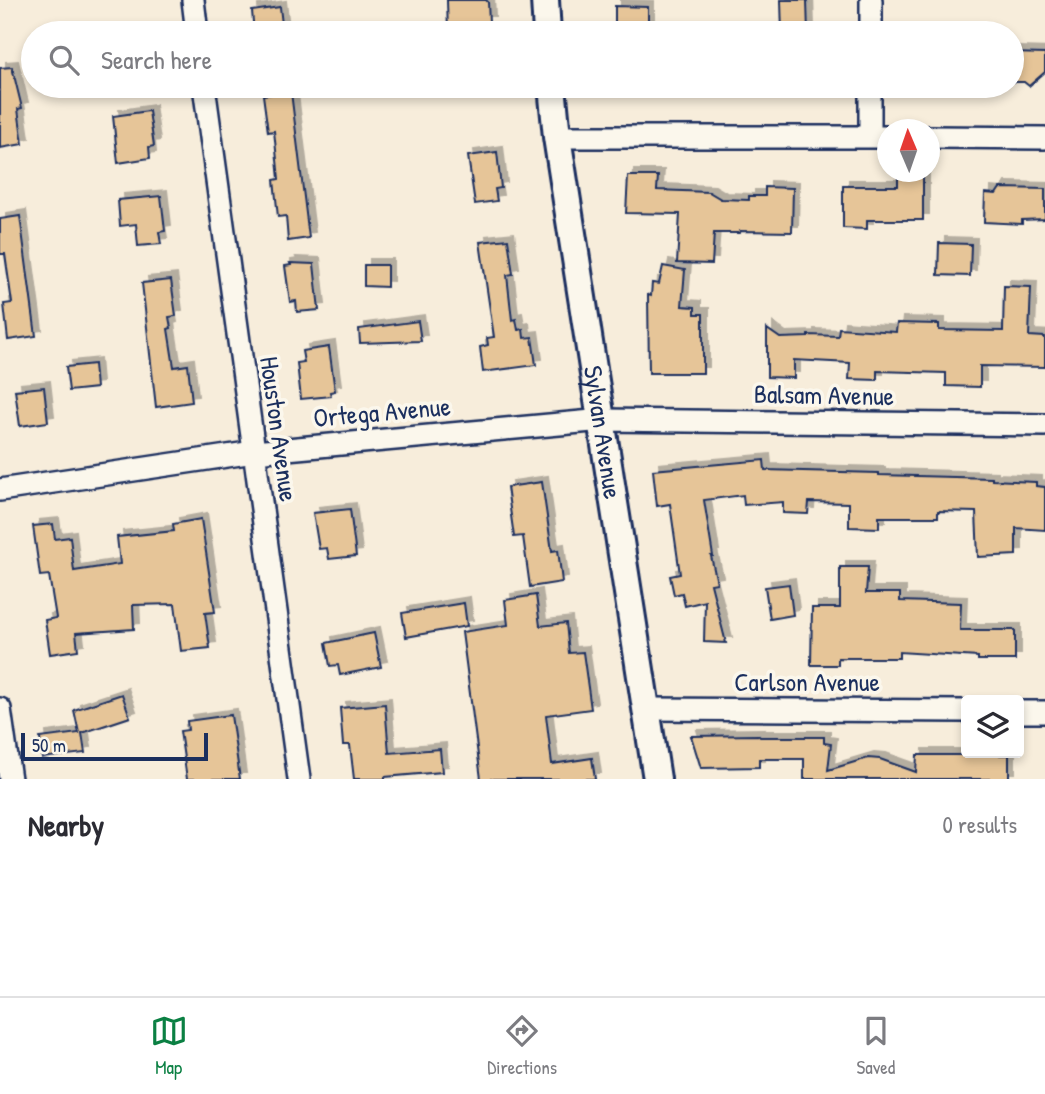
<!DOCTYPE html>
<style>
:root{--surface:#fff;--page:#f2f2f3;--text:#2b2b33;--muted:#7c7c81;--line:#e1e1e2;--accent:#0b8043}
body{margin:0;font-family:"Patrick Hand",sans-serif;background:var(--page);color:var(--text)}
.controls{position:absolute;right:21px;bottom:21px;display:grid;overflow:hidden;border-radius:7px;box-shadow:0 4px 10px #0003}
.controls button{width:63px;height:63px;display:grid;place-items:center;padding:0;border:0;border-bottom:2px solid var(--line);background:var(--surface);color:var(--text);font:35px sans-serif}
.compass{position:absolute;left:877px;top:119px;width:63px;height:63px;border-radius:50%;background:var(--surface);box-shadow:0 4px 10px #0003;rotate:358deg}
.scale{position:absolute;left:21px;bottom:18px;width:187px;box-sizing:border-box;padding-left:7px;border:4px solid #1b2f5e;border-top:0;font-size:19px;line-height:24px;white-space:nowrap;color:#1b2f5e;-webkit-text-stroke:5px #fbf7ec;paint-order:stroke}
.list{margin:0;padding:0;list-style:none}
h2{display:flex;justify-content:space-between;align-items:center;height:91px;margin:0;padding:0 28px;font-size:30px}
h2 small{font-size:23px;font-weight:400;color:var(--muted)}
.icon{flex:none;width:38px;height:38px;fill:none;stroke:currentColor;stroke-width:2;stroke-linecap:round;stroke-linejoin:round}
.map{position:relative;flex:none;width:1045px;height:779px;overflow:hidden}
.search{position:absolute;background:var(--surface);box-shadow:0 4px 10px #0003;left:21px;right:21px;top:21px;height:77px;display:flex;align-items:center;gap:18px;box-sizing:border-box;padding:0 24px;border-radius:38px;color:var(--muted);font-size:26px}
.sheet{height:217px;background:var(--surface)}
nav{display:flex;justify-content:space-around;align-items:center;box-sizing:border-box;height:98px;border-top:2px solid var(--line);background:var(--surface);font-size:19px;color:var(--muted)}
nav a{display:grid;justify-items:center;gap:4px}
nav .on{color:var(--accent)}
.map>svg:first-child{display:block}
.building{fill:#e6c598;stroke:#1b2f5e;stroke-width:2;filter:url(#shadow)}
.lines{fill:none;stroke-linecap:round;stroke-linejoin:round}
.minor-casing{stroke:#1b2f5e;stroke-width:26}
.tertiary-casing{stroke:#1b2f5e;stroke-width:32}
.minor{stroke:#fbf7ec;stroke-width:21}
.tertiary{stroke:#fbf7ec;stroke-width:26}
.labels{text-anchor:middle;stroke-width:7;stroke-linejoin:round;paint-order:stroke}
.street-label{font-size:26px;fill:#1b2f5e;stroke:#fbf7ec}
</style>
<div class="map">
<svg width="1045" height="779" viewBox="0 0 1045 779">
<defs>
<filter id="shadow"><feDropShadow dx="6" dy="-6" stdDeviation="0" flood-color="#0004"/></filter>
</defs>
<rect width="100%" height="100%" fill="#f7eddb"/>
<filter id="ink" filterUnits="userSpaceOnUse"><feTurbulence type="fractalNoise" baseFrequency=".0143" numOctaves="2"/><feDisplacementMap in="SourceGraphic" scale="14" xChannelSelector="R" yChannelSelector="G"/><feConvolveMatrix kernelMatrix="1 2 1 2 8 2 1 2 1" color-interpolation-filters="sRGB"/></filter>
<g filter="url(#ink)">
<g class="building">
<polygon points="447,0 486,0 488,2 489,22 481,22 481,33 448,33"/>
<polygon points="781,0 807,0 808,33 782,33"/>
<polygon points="615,6 648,7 648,33 615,33"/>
<polygon points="280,7 283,33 254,33 252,11"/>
<polygon points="1012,53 1045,54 1045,72 1029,86 1024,82 1012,82"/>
<polygon points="12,67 22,108 18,109 23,144 0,148 0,68"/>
<polygon points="291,92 309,238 288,241 286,216 278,217 274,180 279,179 274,131 268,132 263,95"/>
<polygon points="149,111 154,146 149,147 150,158 118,163 113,116"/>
<polygon points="497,152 501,188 495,189 497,201 475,204 468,156"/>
<polygon points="898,172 923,172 923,220 867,220 867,229 843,228 843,186 898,186"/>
<polygon points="628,176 658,176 657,190 709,192 721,199 749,200 749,196 765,196 765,187 793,188 792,232 740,231 739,233 714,233 712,264 677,263 680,214 626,213"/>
<polygon points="1000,188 1045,189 1045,219 1022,220 1022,224 984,222 985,193 996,194"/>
<polygon points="161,196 165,231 159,232 161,244 138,246 136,224 120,226 118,200"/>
<polygon points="20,216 36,336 8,340 4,304 12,303 5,254 0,254 0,219"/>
<polygon points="508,239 513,274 507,275 512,320 516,319 518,330 523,329 524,338 532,337 536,365 483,372 480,347 488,345 487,338 494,337 480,242"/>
<polygon points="939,243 971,244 970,276 938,275"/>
<polygon points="290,263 314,264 319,310 297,312 296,301 290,302 285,266 291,265"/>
<polygon points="364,265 387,265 387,287 364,286"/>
<polygon points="663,266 685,270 682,306 695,307 695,314 703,314 703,373 649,373 648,295 651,296 652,283 659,284"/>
<polygon points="171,280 176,316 169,317 171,328 168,329 174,367 188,365 192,402 156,407 142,283"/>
<polygon points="1004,286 1031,287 1029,336 1045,337 1045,367 980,366 980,387 946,386 946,373 877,371 877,380 849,379 850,363 794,360 794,378 767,377 767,329 780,338 808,337 808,335 838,336 839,328 896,332 897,323 939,324 939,330 1003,331"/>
<polygon points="418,321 421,341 360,343 359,329"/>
<polygon points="329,347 335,391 330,392 331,396 301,399 297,363 304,362 302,351"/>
<polygon points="94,364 96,388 69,391 66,367"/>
<polygon points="44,387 48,422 20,426 15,390"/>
<polygon points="764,460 765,470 879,473 879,475 992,478 992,480 1036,482 1036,486 1045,487 1045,530 1016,528 1016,555 978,557 976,512 938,511 938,517 879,517 879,528 849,527 849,503 809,502 808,514 783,513 783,502 744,505 743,495 704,500 713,556 711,556 717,583 711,584 726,643 704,642 705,601 685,606 682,593 674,595 670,576 680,574 670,504 657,506 653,470"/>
<polygon points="542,482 552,551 558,550 562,582 530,587 523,536 514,537 507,487"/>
<polygon points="350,509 356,556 329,559 327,548 319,549 313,513"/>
<polygon points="201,519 215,612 205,613 210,648 181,651 175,604 133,605 134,629 76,633 78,650 50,654 45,620 56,618 49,575 40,576 33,526 53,524 55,539 70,537 74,571 120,564 117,537 174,531 173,524"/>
<polygon points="840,567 868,567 866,593 900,593 900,601 961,603 960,630 1015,630 1015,660 978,660 978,657 899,652 899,658 838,658 838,665 811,665 812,608 840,608"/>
<polygon points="789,584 793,615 770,619 765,587"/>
<polygon points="536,595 540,626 566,623 569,653 583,652 591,709 546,715 552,764 592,758 595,779 481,779 462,632 508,625 505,600"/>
<polygon points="464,603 467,626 406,637 402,613"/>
<polygon points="374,633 381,667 340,675 338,665 330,666 326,643"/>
<polygon points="122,694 130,717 82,733 85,753 42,758 40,738 79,733 74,710"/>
<polygon points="385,704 389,753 440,749 442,772 385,777 385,779 354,779 350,745 343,745 340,708"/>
<polygon points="231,715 240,779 187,779 180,731 188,730 187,721"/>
<polygon points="758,735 760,737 824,737 824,743 831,744 828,770 868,758 880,759 916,772 917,755 1009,755 1009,779 804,779 804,759 759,759 759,767 701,768 691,736"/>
</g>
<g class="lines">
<g class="minor-casing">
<g id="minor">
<polyline points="193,0 197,33"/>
<polyline points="871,33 871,0"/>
<polyline points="204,86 299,779"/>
<polyline points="870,136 870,86"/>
<polyline points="557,137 888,137"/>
<polyline points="930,137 1045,138"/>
<polyline points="0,490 254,452 603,420 1045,425"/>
<polyline points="0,709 10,779"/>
<polyline points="647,709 966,711"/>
<polyline points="1019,712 1045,712"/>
</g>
</g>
<g class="tertiary-casing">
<g id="tertiary">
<polyline points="545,0 547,33"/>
<path id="s1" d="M552 86 557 137 657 779"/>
</g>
</g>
<use href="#minor" class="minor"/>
<use href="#tertiary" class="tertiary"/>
</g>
</g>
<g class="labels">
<g class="street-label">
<text transform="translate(824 395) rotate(1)" y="9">Balsam Avenue</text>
<text transform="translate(382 412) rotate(-5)" y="9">Ortega Avenue</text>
<text transform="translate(279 429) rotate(82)" y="9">Houston Avenue</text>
<text dy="9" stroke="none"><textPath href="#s1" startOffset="350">Sylvan Avenue</textPath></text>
<text x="807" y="691">Carlson Avenue</text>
</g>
</g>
</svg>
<div class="controls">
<button><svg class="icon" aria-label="layers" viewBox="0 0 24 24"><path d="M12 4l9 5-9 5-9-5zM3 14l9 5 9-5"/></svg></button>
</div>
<svg class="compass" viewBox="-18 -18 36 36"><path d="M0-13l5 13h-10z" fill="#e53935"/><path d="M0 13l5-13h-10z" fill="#7c7c81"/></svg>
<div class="scale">50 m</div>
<div class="search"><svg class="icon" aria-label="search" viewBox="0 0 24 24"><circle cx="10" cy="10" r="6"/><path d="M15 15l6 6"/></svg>Search here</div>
</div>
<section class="sheet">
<h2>Nearby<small>0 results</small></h2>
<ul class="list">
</ul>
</section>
<nav>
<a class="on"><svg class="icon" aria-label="map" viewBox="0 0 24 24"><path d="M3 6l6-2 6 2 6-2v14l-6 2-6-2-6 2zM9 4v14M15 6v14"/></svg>Map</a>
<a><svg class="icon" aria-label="directions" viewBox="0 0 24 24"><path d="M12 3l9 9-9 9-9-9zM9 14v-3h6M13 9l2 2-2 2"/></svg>Directions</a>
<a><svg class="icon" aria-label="saved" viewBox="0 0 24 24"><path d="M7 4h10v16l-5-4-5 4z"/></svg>Saved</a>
</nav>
